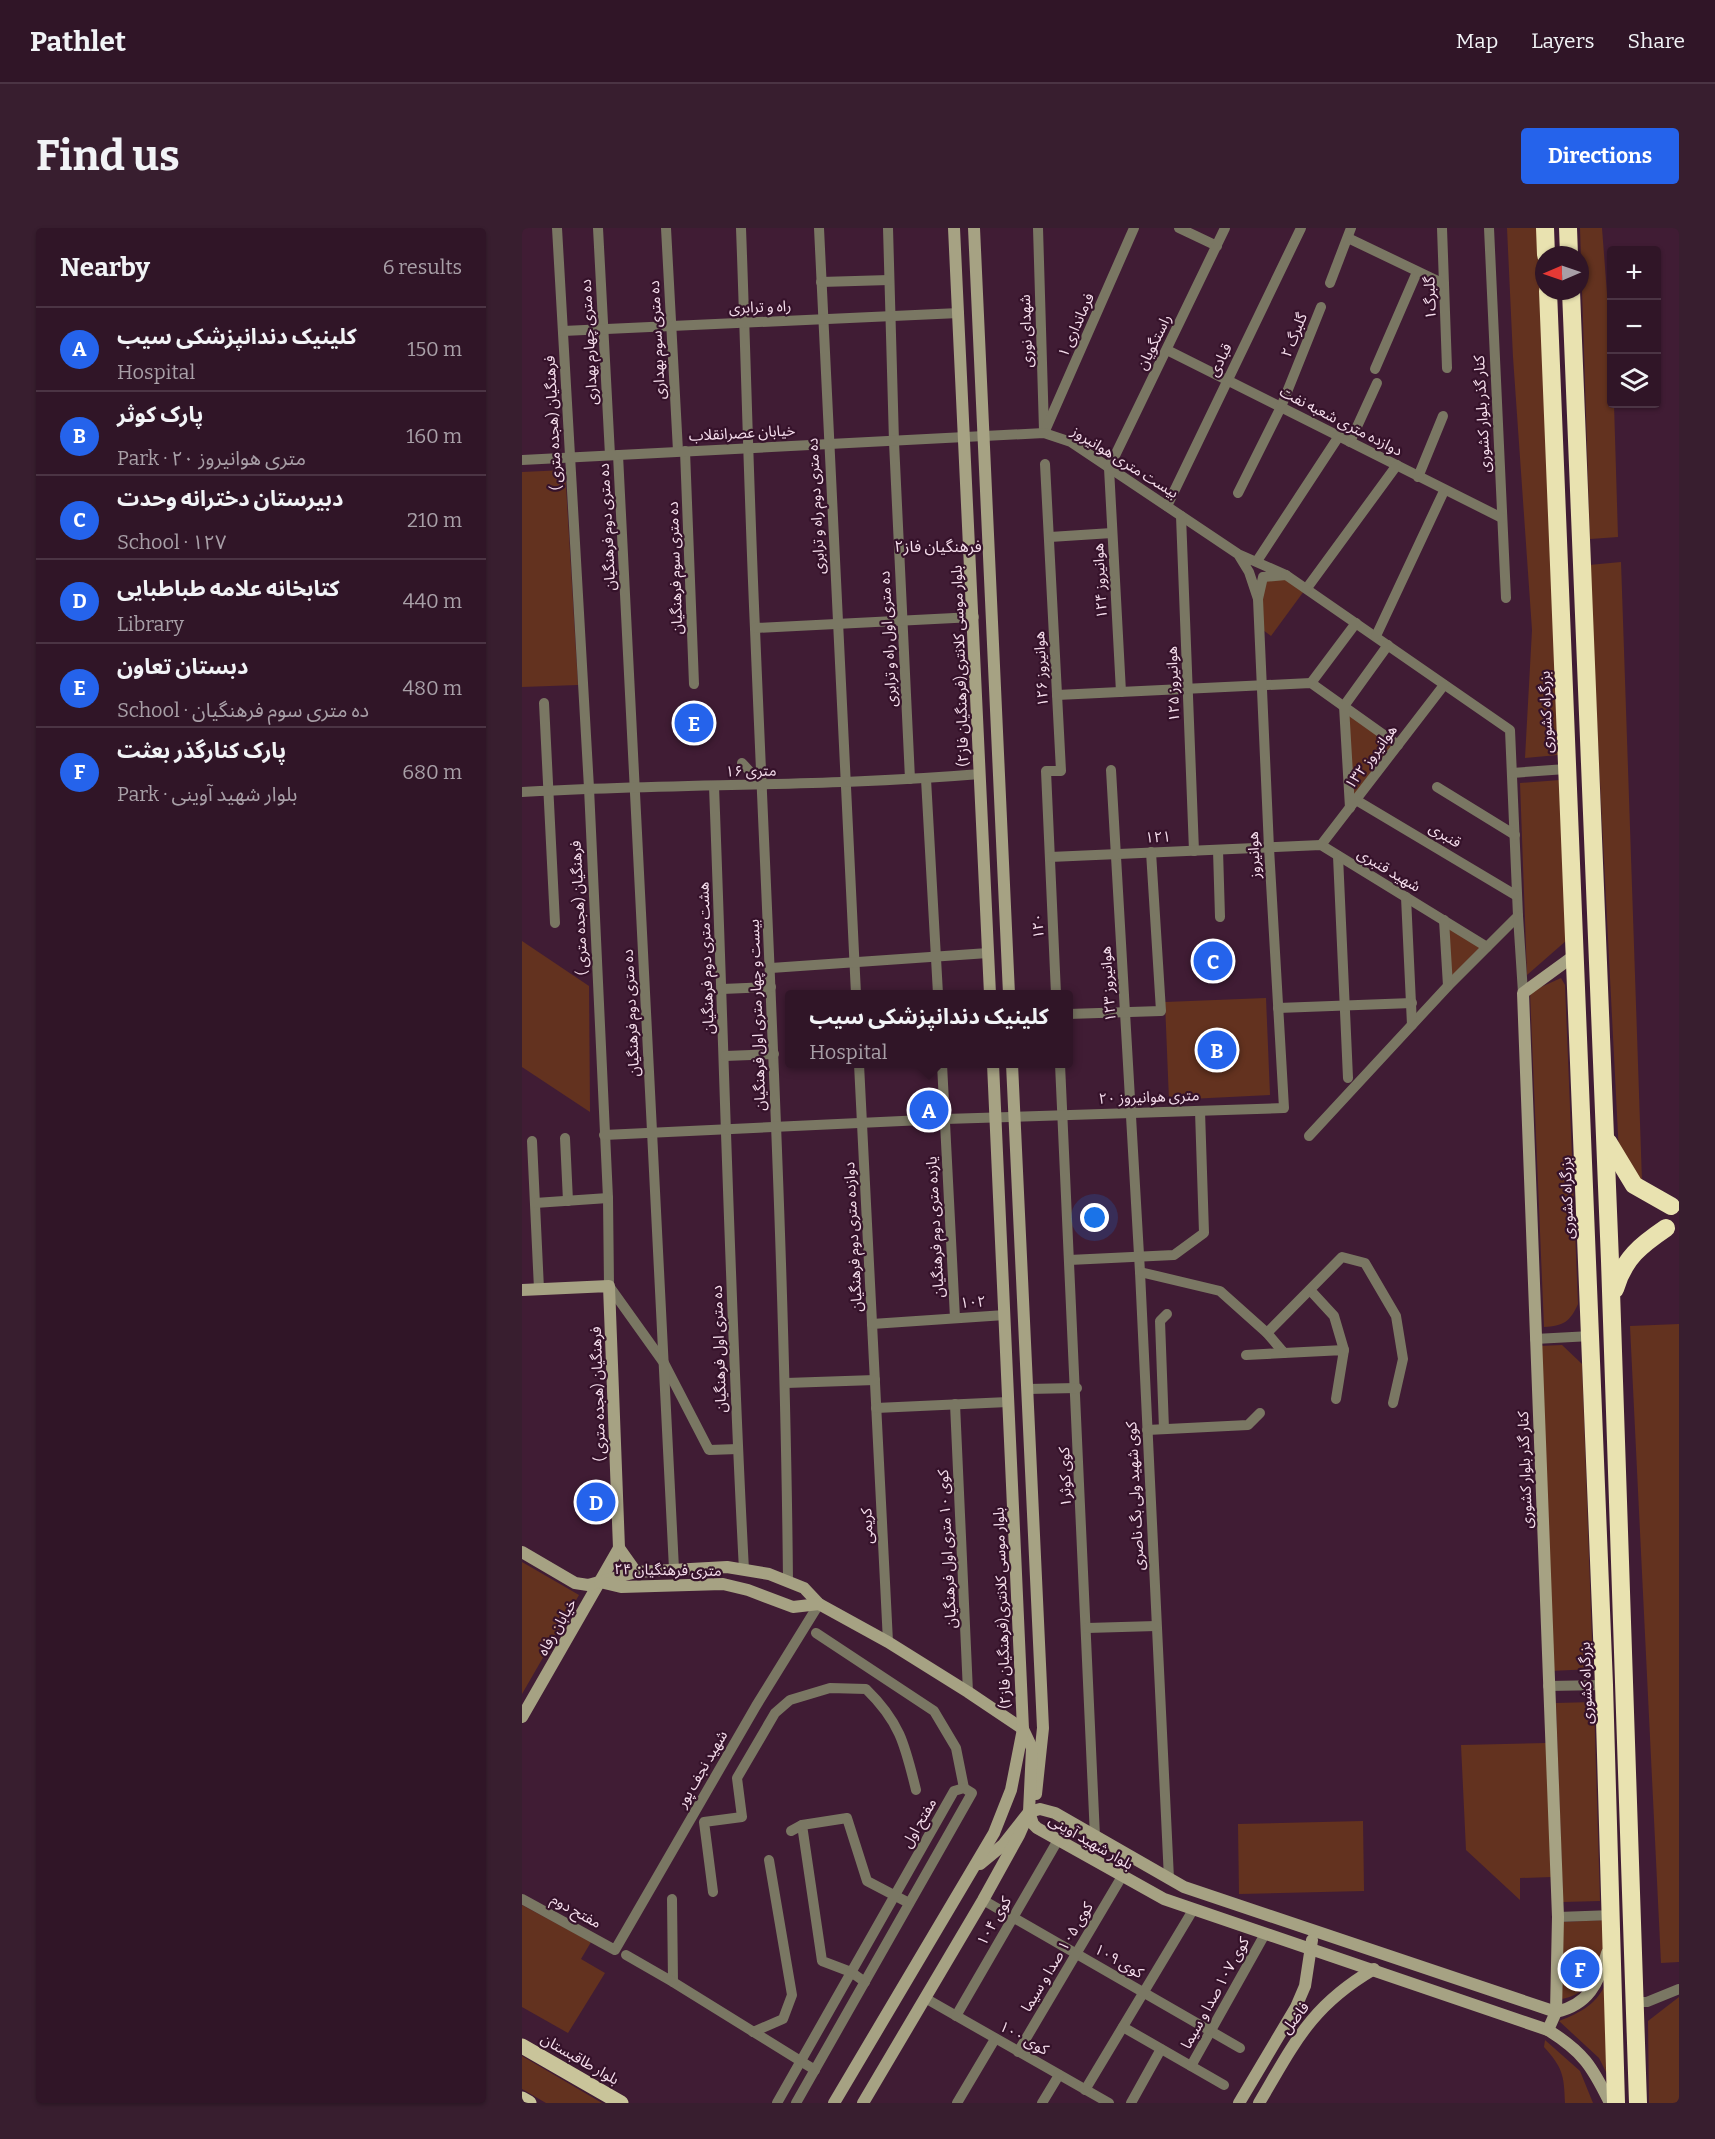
<!DOCTYPE html>
<meta charset="utf-8">
<style>
:root{--surface:#301527;--page:#381e2f;--text:#f1f3f6;--muted:#a89fa7;--line:#4b3444;--accent:#2563eb}
body{margin:0;font-family:Bitter,"Noto Sans Arabic",serif;background:var(--page);color:var(--text)}
.controls{position:absolute;right:18px;top:18px;display:grid;overflow:hidden;border-radius:6px;box-shadow:0 2px 4px #0004}
.controls button{width:54px;height:54px;display:grid;place-items:center;padding:0;border:0;border-bottom:2px solid var(--line);background:var(--surface);color:var(--text);font:30px sans-serif}
.compass{position:absolute;left:1013px;top:18px;width:54px;height:54px;border-radius:50%;background:var(--surface);box-shadow:0 2px 4px #0004;rotate:268deg}
.you{position:absolute;left:573px;top:990px;width:21px;height:21px;margin:-15px;border:4px solid #fff;border-radius:50%;background:#1a73e8;box-shadow:0 0 0 9px #1a73e833}
.badge{display:grid;place-items:center;width:39px;height:39px;border-radius:50%;background:var(--accent);color:#fff;font-size:20px;font-weight:700}
.pin{position:absolute;translate:-50% -50%;border:3px solid #fff;box-shadow:0 2px 6px #0006}
.popup{position:absolute;left:263px;top:762px;width:288px;height:78px;box-sizing:border-box;display:grid;place-content:center;border-radius:6px;background:var(--surface);filter:drop-shadow(0 2px 4px #0005);font-size:20px;white-space:nowrap;color:var(--muted)}
.popup b{font-size:22px;color:var(--text)}
.popup::after{content:'';position:absolute;left:50%;top:100%;margin-left:-12px;border:12px solid transparent;border-top-color:var(--surface)}
.list{margin:0;padding:0;list-style:none}
h2{display:flex;justify-content:space-between;align-items:center;height:78px;margin:0;padding:0 24px;font-size:26px}
h2 small{font-size:20px;font-weight:400;color:var(--muted)}
.list li{display:grid;grid-template-columns:39px 1fr auto;gap:18px;align-items:center;box-sizing:border-box;height:84px;padding:0 24px;border-top:2px solid var(--line)}
.list b{display:block;font-size:22px;white-space:nowrap}
.list p{margin:0;font-size:20px;white-space:nowrap;color:var(--muted)}
.list em{font-size:20px;font-style:normal;color:var(--muted)}
.icon{flex:none;width:33px;height:33px;fill:none;stroke:currentColor;stroke-width:2;stroke-linecap:round;stroke-linejoin:round}
.map{position:relative;flex:none;width:1157px;height:1875px;overflow:hidden;border-radius:6px}
header{display:flex;align-items:center;gap:36px;box-sizing:border-box;height:84px;padding:0 30px;background:var(--surface);border-bottom:2px solid var(--line)}
header strong{font-size:28px}
nav{display:flex;gap:33px;margin-inline-start:auto;font-size:21px}
.intro{display:flex;align-items:center;justify-content:space-between;box-sizing:border-box;height:144px;padding:0 36px}
h1{margin:0;font-size:42px}
.button{padding:15px 27px;border-radius:6px;background:var(--accent);color:#fff;font-size:21px;font-weight:700}
main{display:flex;gap:36px;padding:0 36px}
aside{flex:1;background:var(--surface);border-radius:6px;box-shadow:0 2px 4px #0004}
.map>svg:first-child{display:block}
.green{fill:#63321f}
.lines{fill:none;stroke-linecap:round;stroke-linejoin:round}
.street{stroke:#7a7763;stroke-width:10}
.secondary{stroke:#a6a283;stroke-width:12}
.primary{stroke:#c9c49a;stroke-width:15}
.highway{stroke:#e9e2b0;stroke-width:18}
.labels{text-anchor:middle;stroke-width:4.5;stroke-linejoin:round;paint-order:stroke}
.street-label{font-size:15px;fill:#f5ddec;stroke:#35122a}
.neighbourhood-label{font-size:16px;fill:#f5ddec;stroke:#35122a}
</style>
<header>
<strong>Pathlet</strong>
<nav><a>Map</a><a>Layers</a><a>Share</a></nav>
</header>
<div class="intro"><h1>Find us</h1><a class="button">Directions</a></div>
<main>
<aside>
<h2>Nearby<small>6 results</small></h2>
<ul class="list">
<li><span class="badge">A</span><div><b>کلینیک دندانپزشکی سیب</b><p>Hospital</p></div><em>150 m</em></li>
<li><span class="badge">B</span><div><b>پارک کوثر</b><p>Park · ۲۰ متری هوانیروز</p></div><em>160 m</em></li>
<li><span class="badge">C</span><div><b>دبیرستان دخترانه وحدت</b><p>School · ۱۲۷</p></div><em>210 m</em></li>
<li><span class="badge">D</span><div><b>کتابخانه علامه طباطبایی</b><p>Library</p></div><em>440 m</em></li>
<li><span class="badge">E</span><div><b>دبستان تعاون</b><p>School · ده متری سوم فرهنگیان</p></div><em>480 m</em></li>
<li><span class="badge">F</span><div><b>پارک کنارگذر بعثت</b><p>Park · بلوار شهید آوینی</p></div><em>680 m</em></li>
</ul>
</aside>
<div class="map">
<svg width="1157" height="1875" viewBox="0 0 1157 1875">
<rect width="100%" height="100%" fill="#401c34"/>
<g class="green">
<polygon points="985,0 1017,0 1017,2 1036,527 1003,530 1010,402 991,129"/>
<polygon points="1058,0 1080,0 1090,131 1090,176 1092,176 1096,309 1068,311"/>
<polygon points="43,242 56,457 0,459 0,244"/>
<polygon points="1099,334 1120,954 1097,926 1067,337"/>
<polygon points="763,350 782,363 749,408 741,402 739,371 744,353"/>
<polygon points="825,484 871,519 831,573"/>
<polygon points="1038,552 1045,712 1005,747 998,555"/>
<polygon points="926,698 959,719 929,750"/>
<polygon points="0,713 67,758 68,884 0,839"/>
<path d="M1039 750 1043 757 1056 1076C1048 1094 1041 1098 1022 1099L1008 764Z"/>
<polygon points="744,770 748,867 647,872 643,774"/>
<polygon points="1157,1096 1157,1734 1139,1735 1108,1098"/>
<polygon points="1040,1117 1060,1136 1071,1441 1028,1443 1017,1118"/>
<polygon points="0,1334 57,1367 0,1466"/>
<polygon points="1072,1474 1078,1673 1041,1674 1034,1475"/>
<polygon points="1024,1515 1030,1649 998,1650 998,1672 944,1622 939,1517"/>
<polygon points="841,1593 842,1663 717,1666 716,1596"/>
<polygon points="0,1677 69,1714 59,1731 83,1745 46,1805 0,1779"/>
<path d="M1084 1692C1081 1725 1079 1763 1040 1771V1694Z"/>
<path d="M1085 1753 1086 1848 1077 1830 1037 1793C1060 1784 1075 1776 1085 1753Z"/>
<polygon points="1157,1769 1157,1875 1127,1875 1126,1793"/>
<path d="M1023 1812 1058 1843 1071 1875H1043C1042 1847 1041 1840 1022 1819Z"/>
<polygon points="0,1828 80,1875 24,1875 0,1861"/>
</g>
<g class="lines">
<g class="street">
<polyline points="35,0 67,560 86,970 87,1058 142,1135 187,1222 216,1221"/>
<polyline points="76,0 88,227"/>
<polyline points="144,0 156,223"/>
<path d="M219 0C224 134 227 268 233 401 246 718 263 1035 266 1353"/>
<polyline points="297,0 334,766"/>
<polyline points="366,0 372,214 388,551"/>
<polyline points="516,0 522,202"/>
<polyline points="657,0 695,18"/>
<polyline points="920,0 925,140"/>
<polyline points="967,0 984,370"/>
<polyline points="826,10 922,56"/>
<polyline points="299,54 367,52"/>
<polyline points="808,55 829,0"/>
<polyline points="41,103 437,85"/>
<polyline points="645,122 980,290"/>
<polyline points="853,141 895,44"/>
<polyline points="522,205 612,0"/>
<polyline points="828,214 855,155"/>
<polyline points="163,223 172,456"/>
<polyline points="96,227 152,1341"/>
<polyline points="0,232 522,205 549,214 716,326 764,347 741,349 736,371 727,344 716,326"/>
<polyline points="523,236 539,543 524,543 534,766"/>
<polyline points="896,249 921,188"/>
<polyline points="716,265 759,179 799,79"/>
<polyline points="645,278 779,0"/>
<polyline points="659,288 672,623"/>
<polyline points="528,309 590,305"/>
<polyline points="735,333 817,208"/>
<polyline points="764,347 988,502 996,688 926,758 787,908"/>
<polyline points="785,360 875,237"/>
<polyline points="233,400 452,389"/>
<polyline points="854,408 922,263"/>
<polyline points="789,455 834,395"/>
<polyline points="599,464 587,240 703,0"/>
<polyline points="535,467 789,455 876,517"/>
<polyline points="22,475 33,695"/>
<polyline points="220,535 241,558"/>
<polyline points="589,542 618,1044 647,1651"/>
<polyline points="990,545 1044,541"/>
<polyline points="404,551 416,766"/>
<path d="M192 558C202 819 208 1081 222 1342"/>
<polyline points="915,559 993,607"/>
<path d="M0 564C152 555 305 559 458 546"/>
<polyline points="834,572 995,668"/>
<polyline points="828,580 822,478 866,417"/>
<polyline points="799,617 922,457"/>
<polyline points="696,622 698,689"/>
<polyline points="816,628 826,850"/>
<polyline points="528,629 799,617 965,719"/>
<polyline points="884,669 890,797"/>
<polyline points="996,688 1001,765"/>
<polyline points="922,692 926,758"/>
<polyline points="249,740 466,725"/>
<polyline points="200,761 249,759"/>
<polyline points="756,780 890,775"/>
<polyline points="546,786 639,783 629,624"/>
<polyline points="203,828 252,826"/>
<polyline points="337,836 366,1414"/>
<polyline points="420,836 433,1090"/>
<polyline points="538,836 573,1609"/>
<polyline points="82,907 423,891 762,880 747,620 736,371"/>
<polyline points="43,910 46,973"/>
<polyline points="10,913 17,1061"/>
<polyline points="13,975 86,970"/>
<polyline points="547,1032 652,1027 682,1005 678,883"/>
<polyline points="618,1044 698,1063 745,1105 762,1125 822,1122 814,1171"/>
<polyline points="788,1062 812,1088 822,1122"/>
<polyline points="350,1096 483,1087"/>
<polyline points="745,1105 820,1029 843,1035 874,1088 881,1131 871,1175"/>
<polyline points="1013,1111 1069,1108"/>
<polyline points="724,1127 762,1125"/>
<polyline points="264,1155 353,1152"/>
<polyline points="505,1161 555,1160"/>
<polyline points="433,1176 446,1464"/>
<polyline points="354,1180 486,1174"/>
<polyline points="642,1201 638,1093 645,1086"/>
<polyline points="625,1202 726,1197 738,1185"/>
<polyline points="565,1400 634,1398"/>
<polyline points="294,1405 412,1483 434,1520 442,1560"/>
<polyline points="1026,1458 1082,1457"/>
<polyline points="280,1597 300,1733 329,1744 343,1754"/>
<polyline points="269,1603 280,1597 325,1590 345,1653 387,1675"/>
<path d="M191 1664 182 1594 220 1589 215 1550 253 1485 268 1472 308 1460 344 1461C378 1494 383 1517 394 1562"/>
<polyline points="0,1671 93,1722 234,1478 297,1376"/>
<polyline points="150,1671 151,1754 293,1842"/>
<polyline points="461,1672 718,1820"/>
<polyline points="1036,1689 1091,1687"/>
<polyline points="104,1727 151,1754"/>
<polyline points="403,1770 587,1875"/>
<polyline points="1113,1774 1125,1774 1157,1761"/>
<polyline points="434,1788 536,1612"/>
<polyline points="601,1799 702,1857"/>
<polyline points="231,1804 261,1791 270,1767 247,1632"/>
<polyline points="496,1824 599,1650"/>
<polyline points="669,1838 743,1706"/>
<polyline points="563,1862 671,1682"/>
<polyline points="255,1875 432,1563 442,1560 450,1565 274,1875"/>
<polyline points="435,1875 473,1811"/>
<polyline points="520,1875 537,1847"/>
<polyline points="609,1875 639,1821"/>
</g>
<g class="secondary">
<polyline points="432,0 468,766"/>
<polyline points="452,0 487,766"/>
<polyline points="490,836 521,1500 514,1566"/>
<polyline points="0,1062 87,1058 97,1320 0,1489"/>
<polyline points="97,1320 114,1344"/>
<path d="M0 1324 53 1355 66 1357 114 1344 205 1339 247 1346 282 1360 297 1376 366 1414 446 1464 501 1501 510 1520 507 1584 511 1596 515 1600 642 1671 1026 1802C1061 1824 1070 1838 1088 1875"/>
<polyline points="78,1354 99,1359 201,1356 226,1362 271,1379 297,1376"/>
<path d="M458 1636 481 1617 507 1584 518 1581 533 1585 662 1659 1034 1784C1066 1777 1077 1755 1085 1725"/>
<polyline points="1026,1802 1034,1784 1036,1689 1001,765 1053,727"/>
<polyline points="312,1875 472,1605 489,1562 501,1501 471,836"/>
<polyline points="341,1875 461,1672 497,1607 508,1582"/>
<polyline points="717,1875 774,1779 783,1758 790,1712"/>
<path d="M737 1875C773 1814 789 1778 852 1741"/>
</g>
<g class="primary">
<polyline points="0,1818 99,1875"/>
<polyline points="0,1871 7,1875"/>
</g>
<g class="highway">
<polyline points="1023,0 1024,27"/>
<polyline points="1046,0 1047,27"/>
<polyline points="1026,63 1082,1457 1094,1875"/>
<polyline points="1049,63 1088,1033 1116,1875"/>
<polyline points="1086,914 1112,957 1149,978"/>
<path d="M1093 1061C1102 1030 1119 1017 1144 1000"/>
</g>
</g>
<g class="labels">
<g class="street-label">
<text transform="translate(908 70) rotate(-92)" y="5">گلبرگ۱</text>
<text transform="translate(238 79) rotate(-2)" y="5">راه و ترابری</text>
<text transform="translate(554 97) rotate(-66)" y="5">فرمانداری ۱</text>
<text transform="translate(504 103) rotate(-92)" y="5">شهدای نوری</text>
<text transform="translate(772 107) rotate(-68)" y="5">گلبرگ ۲</text>
<text transform="translate(135 112) rotate(-93)" y="5">ده متری سوم بهداری</text>
<text transform="translate(67 114) rotate(-93)" y="5">ده متری چهارم بهداری</text>
<text transform="translate(632 114) rotate(-64)" y="5">راستگویان</text>
<text transform="translate(698 132) rotate(-64)" y="5">قبادی</text>
<text transform="translate(960 186) rotate(-93)" y="5">کنار گذر بلوار کشوری</text>
<text transform="translate(819 193) rotate(27)" y="5">دوازده متری شعبه نفت</text>
<text transform="translate(31 195) rotate(-93)" y="5">فرهنگیان (هجده متری )</text>
<text transform="translate(220 205) rotate(-3)" y="5">خیابان عصرانقلاب</text>
<text transform="translate(603 234) rotate(32)" y="5">بیست متری هوانیروز</text>
<text transform="translate(294 278) rotate(-93)" y="5">ده متری دوم راه و ترابری</text>
<text transform="translate(85 299) rotate(-93)" y="5">ده متری دوم فرهنگیان</text>
<text transform="translate(153 340) rotate(-92)" y="5">ده متری سوم فرهنگیان</text>
<text transform="translate(578 353) rotate(-93)" y="5">هوانیروز ۱۲۴</text>
<text transform="translate(366 411) rotate(-93)" y="5">ده متری اول راه و ترابری</text>
<text transform="translate(438 438) rotate(-92)" y="5">بلوار موسی کلانتری(فرهنگیان فاز۲)</text>
<text transform="translate(519 441) rotate(-93)" y="5">هوانیروز ۱۲۶</text>
<text transform="translate(651 456) rotate(-92)" y="5">هوانیروز ۱۲۵</text>
<text transform="translate(1024 484) rotate(-92)" y="5">بزرگراه کشوری</text>
<text transform="translate(849 529) rotate(-53)" y="5">هوانیروز ۱۳۲</text>
<text transform="translate(229 543) rotate(-1)" y="5">۱۶ متری</text>
<text transform="translate(923 607) rotate(31)" y="5">قنبری</text>
<text transform="translate(636 609) rotate(-2)" y="5">۱۲۱</text>
<text transform="translate(732 627) rotate(-93)" y="5">هوانیروز</text>
<text transform="translate(867 642) rotate(31)" y="5">شهید قنبری</text>
<text transform="translate(57 680) rotate(-93)" y="5">فرهنگیان (هجده متری )</text>
<text transform="translate(516 698) rotate(-93)" y="5">۱۲۰</text>
<text transform="translate(184 730) rotate(-92)" y="5">هشت متری دوم فرهنگیان</text>
<text transform="translate(586 756) rotate(-94)" y="5">۱۲۳ هوانیروز</text>
<text transform="translate(109 785) rotate(-93)" y="5">ده متری دوم فرهنگیان</text>
<text transform="translate(235 787) rotate(-92)" y="5">بیست و چهار متری اول فرهنگیان</text>
<text transform="translate(627 869) rotate(-2)" y="5">۲۰ متری هوانیروز</text>
<text transform="translate(1045 970) rotate(-92)" y="5">بزرگراه کشوری</text>
<text transform="translate(413 999) rotate(-93)" y="5">یازده متری دوم فرهنگیان</text>
<text transform="translate(331 1009) rotate(-93)" y="5">دوازده متری دوم فرهنگیان</text>
<text transform="translate(451 1074) rotate(-4)" y="5">۱۰۲</text>
<text transform="translate(197 1121) rotate(-92)" y="5">ده متری اول فرهنگیان</text>
<text transform="translate(76 1166) rotate(-92)" y="5">فرهنگیان (هجده متری )</text>
<text transform="translate(1003 1242) rotate(-92)" y="5">کنار گذر بلوار کشوری</text>
<text transform="translate(543 1249) rotate(-92)" y="5">کوی کوثر۱</text>
<text transform="translate(613 1268) rotate(-93)" y="5">کوی شهید ولی بگ ناصری</text>
<text transform="translate(345 1298) rotate(-93)" y="5">کریمی</text>
<text transform="translate(425 1321) rotate(-93)" y="5">کوی ۱۰ متری اول فرهنگیان</text>
<text transform="translate(146 1342) rotate(1)" y="5">۲۴ متری فرهنگیان</text>
<text transform="translate(480 1380) rotate(-92)" y="5">بلوار موسی کلانتری(فرهنگیان فاز۲)</text>
<text transform="translate(35 1399) rotate(-60)" y="5">خیابان رفاه</text>
<text transform="translate(1064 1455) rotate(-92)" y="5">بزرگراه کشوری</text>
<text transform="translate(180 1541) rotate(-60)" y="5">شهید نجف پور</text>
<text transform="translate(397 1595) rotate(-60)" y="5">مفتح اول</text>
<text transform="translate(569 1614) rotate(30)" y="5">بلوار شهید آوینی</text>
<text transform="translate(54 1683) rotate(29)" y="5">مفتح دوم</text>
<text transform="translate(472 1693) rotate(-60)" y="5">کوی ۱۰۴</text>
<text transform="translate(535 1729) rotate(-59)" y="5">کوی ۱۰۵ صدا و سیما</text>
<text transform="translate(597 1733) rotate(30)" y="5">کوی ۱۰۹</text>
<text transform="translate(693 1765) rotate(-61)" y="5">کوی ۱۰۷ صدا و سیما</text>
<text transform="translate(773 1790) rotate(-52)" y="5">فاضل</text>
<text transform="translate(502 1810) rotate(29)" y="5">کوی ۱۰۰</text>
<text transform="translate(58 1831) rotate(30)" y="5">بلوار طاقبستان</text>
</g>
<g class="neighbourhood-label">
<text x="416" y="324">فرهنگیان فاز۲</text>
</g>
</g>
</svg>
<div class="controls">
<button>+</button>
<button>−</button>
<button><svg class="icon" aria-label="layers" viewBox="0 0 24 24"><path d="M12 4l9 5-9 5-9-5zM3 14l9 5 9-5"/></svg></button>
</div>
<svg class="compass" viewBox="-18 -18 36 36"><path d="M0-13l5 13h-10z" fill="#e53935"/><path d="M0 13l5-13h-10z" fill="#a89fa7"/></svg>
<div class="you"></div>
<div class="pin badge" style="left:407px;top:882px">A</div>
<div class="popup"><b>کلینیک دندانپزشکی سیب</b>Hospital</div>
<div class="pin badge" style="left:695px;top:822px">B</div>
<div class="pin badge" style="left:691px;top:733px">C</div>
<div class="pin badge" style="left:74px;top:1274px">D</div>
<div class="pin badge" style="left:172px;top:495px">E</div>
<div class="pin badge" style="left:1058px;top:1741px">F</div>
</div>
</main>
